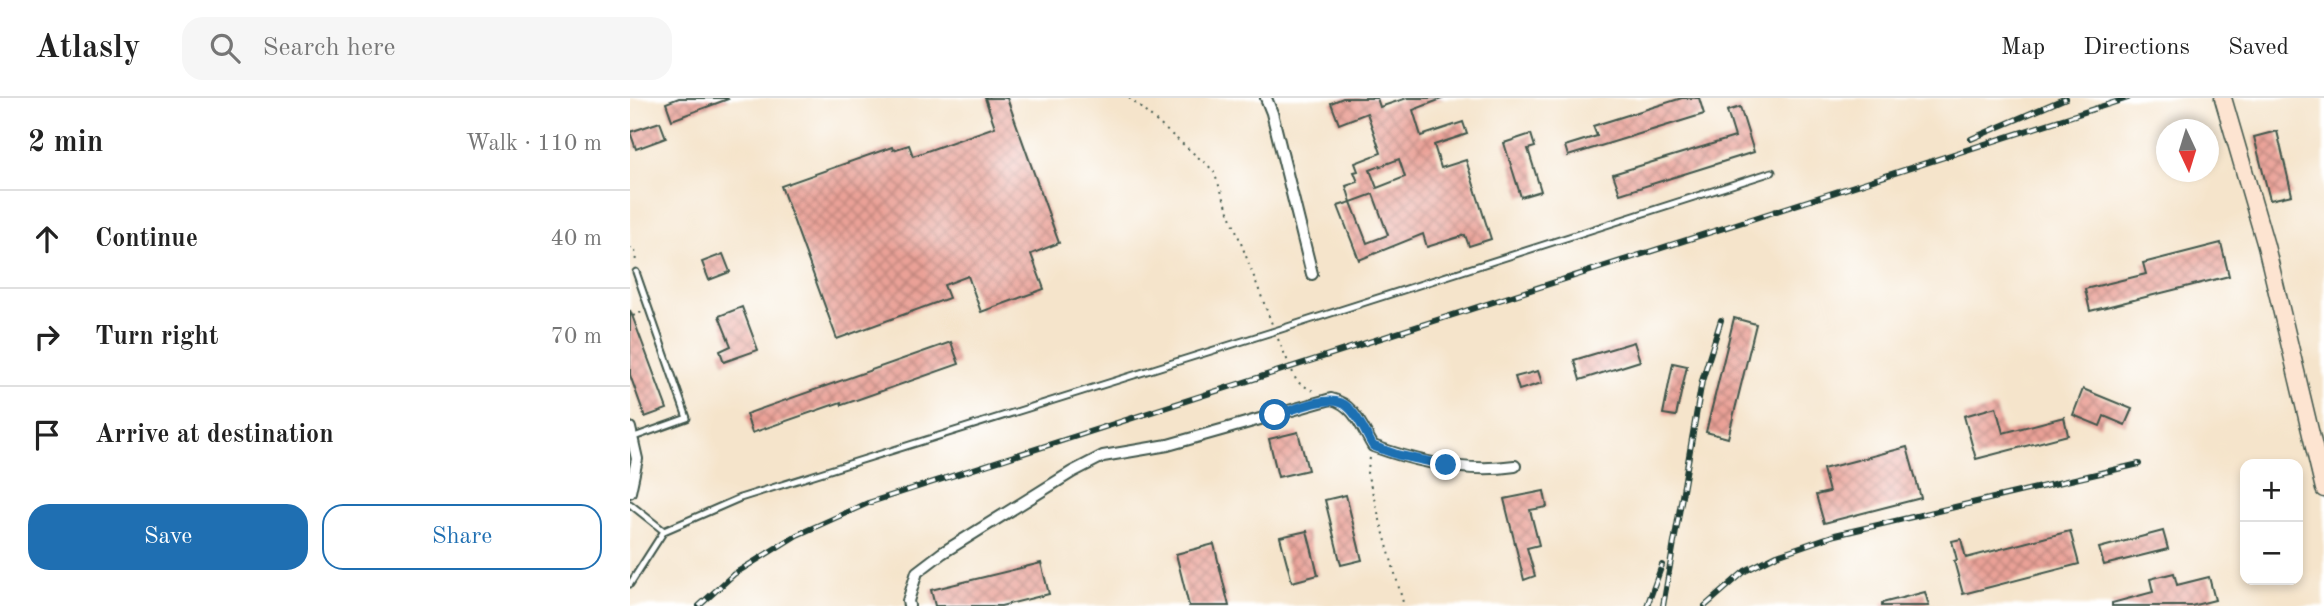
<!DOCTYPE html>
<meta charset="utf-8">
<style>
:root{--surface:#fff;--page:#f6f6f6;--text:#222;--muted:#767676;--line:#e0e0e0;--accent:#1f6fb2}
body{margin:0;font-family:"Old Standard TT",serif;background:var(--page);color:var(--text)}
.controls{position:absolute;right:21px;bottom:21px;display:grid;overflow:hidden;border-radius:14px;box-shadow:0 4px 10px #0003}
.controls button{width:63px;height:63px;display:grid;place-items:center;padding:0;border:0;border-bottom:2px solid var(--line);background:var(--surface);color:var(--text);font:35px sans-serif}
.compass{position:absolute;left:1526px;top:21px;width:63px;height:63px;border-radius:50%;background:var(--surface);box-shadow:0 4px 10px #0003;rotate:176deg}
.stop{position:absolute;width:21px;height:21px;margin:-16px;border:5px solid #1f6fb2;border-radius:50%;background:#fff}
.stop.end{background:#1f6fb2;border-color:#fff;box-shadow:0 2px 7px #0008}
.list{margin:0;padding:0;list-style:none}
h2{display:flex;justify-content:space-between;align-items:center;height:91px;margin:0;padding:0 28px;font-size:30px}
h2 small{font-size:23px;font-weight:400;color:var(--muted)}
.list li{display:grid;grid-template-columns:46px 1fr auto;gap:21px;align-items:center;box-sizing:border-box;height:98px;padding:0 28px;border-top:2px solid var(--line)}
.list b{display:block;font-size:26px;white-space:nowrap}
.list em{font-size:23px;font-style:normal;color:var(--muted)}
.actions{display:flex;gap:14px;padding:21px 28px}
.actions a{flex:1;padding:16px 0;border:2px solid var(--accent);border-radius:21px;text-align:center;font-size:24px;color:var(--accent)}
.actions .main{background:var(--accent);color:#fff}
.icon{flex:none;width:38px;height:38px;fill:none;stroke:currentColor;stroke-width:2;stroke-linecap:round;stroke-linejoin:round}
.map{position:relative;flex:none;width:1694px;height:508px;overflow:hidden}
header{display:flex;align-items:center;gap:42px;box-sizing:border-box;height:98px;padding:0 35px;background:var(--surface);border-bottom:2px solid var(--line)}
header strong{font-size:33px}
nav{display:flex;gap:38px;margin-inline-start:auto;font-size:24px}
.search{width:490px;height:63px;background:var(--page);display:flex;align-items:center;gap:18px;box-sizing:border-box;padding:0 24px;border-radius:21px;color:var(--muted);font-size:26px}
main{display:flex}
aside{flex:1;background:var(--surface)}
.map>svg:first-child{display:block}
.building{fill:url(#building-cross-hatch);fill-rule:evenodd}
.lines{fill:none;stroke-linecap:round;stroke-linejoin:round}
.lane-casing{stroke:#3f564b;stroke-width:9}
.street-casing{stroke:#3f564b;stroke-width:14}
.secondary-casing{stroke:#3f564b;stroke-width:19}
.path{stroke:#3f564b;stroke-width:2;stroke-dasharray:2 5;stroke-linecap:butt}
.lane{stroke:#fff;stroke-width:5}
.street{stroke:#fff;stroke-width:10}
.secondary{stroke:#fde4d1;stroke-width:16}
.rail-casing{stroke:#1f3d34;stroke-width:6}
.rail{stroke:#fff;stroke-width:3.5;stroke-dasharray:10;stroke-linecap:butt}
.route{stroke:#1f6fb2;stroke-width:9}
</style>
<header>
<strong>Atlasly</strong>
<div class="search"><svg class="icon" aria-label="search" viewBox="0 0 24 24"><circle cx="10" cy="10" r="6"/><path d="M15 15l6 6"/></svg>Search here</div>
<nav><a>Map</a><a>Directions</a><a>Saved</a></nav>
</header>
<main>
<aside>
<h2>2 min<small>Walk · 110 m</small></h2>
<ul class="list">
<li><svg class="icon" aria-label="ahead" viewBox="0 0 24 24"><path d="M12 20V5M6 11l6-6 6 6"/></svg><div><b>Continue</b></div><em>40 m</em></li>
<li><svg class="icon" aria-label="right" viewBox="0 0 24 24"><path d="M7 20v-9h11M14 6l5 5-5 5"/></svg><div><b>Turn right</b></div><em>70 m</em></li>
<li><svg class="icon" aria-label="arrive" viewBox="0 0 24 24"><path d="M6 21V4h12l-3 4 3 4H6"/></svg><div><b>Arrive at destination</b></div></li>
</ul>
<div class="actions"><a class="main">Save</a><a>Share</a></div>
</aside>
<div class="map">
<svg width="1694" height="508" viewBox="0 0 1694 508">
<defs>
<pattern id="building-cross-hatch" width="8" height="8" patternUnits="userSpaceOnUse" patternTransform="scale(1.75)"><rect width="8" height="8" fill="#eaa197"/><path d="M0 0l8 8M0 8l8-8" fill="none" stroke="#bd847c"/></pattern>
</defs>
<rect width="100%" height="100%" fill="#fff"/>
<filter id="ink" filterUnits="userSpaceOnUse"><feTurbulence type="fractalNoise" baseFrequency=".0143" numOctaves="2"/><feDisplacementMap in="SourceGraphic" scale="14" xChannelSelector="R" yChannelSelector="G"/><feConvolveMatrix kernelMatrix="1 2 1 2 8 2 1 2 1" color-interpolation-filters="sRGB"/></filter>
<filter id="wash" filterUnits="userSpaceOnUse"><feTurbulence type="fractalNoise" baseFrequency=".00686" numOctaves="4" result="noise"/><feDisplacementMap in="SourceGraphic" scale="28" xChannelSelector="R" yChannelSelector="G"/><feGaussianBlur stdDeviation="1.57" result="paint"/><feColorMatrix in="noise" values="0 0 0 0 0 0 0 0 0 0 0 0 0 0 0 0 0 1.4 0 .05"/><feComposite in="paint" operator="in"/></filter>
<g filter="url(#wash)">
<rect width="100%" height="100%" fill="#f5e4cb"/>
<g id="blocks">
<g class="building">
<polygon points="49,0 97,0 98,1 42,22 36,5"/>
<polygon points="355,0 377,0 429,145 401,156 414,191 351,214 338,178 314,187 319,200 207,241 151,88 262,49 263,52 279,47 283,58 365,29"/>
<path d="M713 0H747L750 9 777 0H814L783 12 791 38 833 24 837 36 804 47 811 70 836 62 861 141 839 148 835 137 797 149 793 136 729 162 708 108 721 104 716 88 728 84 724 74 728 73 725 65 751 55 737 15 709 26 701 5ZM769 61 775 79 747 90 740 72ZM743 96 758 137 737 145 721 104Z"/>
<polygon points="1052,0 1069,0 1074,16 938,58 935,48 967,38 963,28"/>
<polygon points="1110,9 1124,54 990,96 983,76 1105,39 1097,13"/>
<polygon points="30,24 36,40 6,51 0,34"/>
<polygon points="1647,33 1662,97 1640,102 1624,39"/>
<polygon points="901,36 905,49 898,51 911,93 891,99 874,45"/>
<polygon points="1591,145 1599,178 1460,213 1455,191 1516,176 1513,165"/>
<polygon points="93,156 100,174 79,182 72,164"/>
<polygon points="112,209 128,252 94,264 90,253 101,248 89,218"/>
<polygon points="0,212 37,311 15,319 0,277"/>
<polygon points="1104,220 1126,226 1098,340 1076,334"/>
<polygon points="321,244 329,266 212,307 211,304 122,335 116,316"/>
<polygon points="1004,244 1010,263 950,282 944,262"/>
<polygon points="1043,265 1057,268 1046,318 1033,316"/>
<polygon points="908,273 912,285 889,292 885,279"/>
<polygon points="1453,291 1502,311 1495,327 1474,318 1470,328 1443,317"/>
<polygon points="1366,309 1373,335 1434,319 1438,337 1346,361 1334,318"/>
<polygon points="668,334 678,372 648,379 639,341"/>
<polygon points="1277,349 1291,400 1194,425 1186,397 1199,394 1193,371"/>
<polygon points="914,393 917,409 900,412 909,447 897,450 905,478 894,482 874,401"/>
<polygon points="716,397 732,462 711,467 695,402"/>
<polygon points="677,433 688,477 662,484 650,439"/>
<polygon points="1440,433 1449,466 1333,496 1324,463 1327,462 1322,443 1331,441 1336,460"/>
<polygon points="1533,433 1538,451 1474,467 1469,450"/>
<polygon points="584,446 599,508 559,508 546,456"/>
<polygon points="411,465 419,496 371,508 305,508 301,492"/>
<polygon points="1544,475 1547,487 1579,479 1585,502 1561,508 1482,508 1482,505 1523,494 1520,481"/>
<polygon points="1295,494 1299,508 1252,508 1252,505"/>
</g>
</g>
</g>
<g filter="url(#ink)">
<use href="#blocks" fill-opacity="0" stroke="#3f564b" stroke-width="2"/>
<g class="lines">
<g class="lane-casing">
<g id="lane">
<polyline points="4,339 57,320 6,174"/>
<polyline points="0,406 34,433"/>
<polyline points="0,486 34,433 110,400 645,233 1142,74"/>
</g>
</g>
<g class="street-casing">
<g id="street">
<polyline points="636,0 642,15 682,176"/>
<polyline points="0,330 7,361 0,394"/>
<path d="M279 508 278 503 287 474 312 455 442 374 473 358 538 347 701 301C724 306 732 330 743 348 787 364 838 375 885 368"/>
</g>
</g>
<g class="secondary-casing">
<polyline id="secondary" points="1593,0 1636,148 1694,391"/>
</g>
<g class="path">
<polyline points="499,0 583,72 642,226"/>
<polyline points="0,150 5,151 6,166"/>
<polyline points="3,218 12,214"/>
<polyline points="648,241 667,284 685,294"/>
<polyline points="740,360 737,375 774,508"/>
</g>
<use href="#lane" class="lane"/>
<use href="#street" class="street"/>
<use href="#secondary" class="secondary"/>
<g class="rail-casing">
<g id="rail">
<polyline points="1341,41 1436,0"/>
<polyline points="69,508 104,476 167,437 238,405 1498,0"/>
<polyline points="1017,508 1032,467"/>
<polyline points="1033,508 1072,283 1091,222"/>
<polyline points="1075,508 1115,473 1147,457 1205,437 1509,366"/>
</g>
</g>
<use href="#rail" class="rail"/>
</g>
</g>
<g class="lines" filter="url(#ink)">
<path class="route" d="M645 317C665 312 703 293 719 310 729 319 736 336 743 348L768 357 816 367"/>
</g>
</svg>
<div class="controls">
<button>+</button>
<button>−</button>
</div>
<svg class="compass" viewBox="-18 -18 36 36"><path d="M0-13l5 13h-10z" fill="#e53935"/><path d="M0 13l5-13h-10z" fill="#767676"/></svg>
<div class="stop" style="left:645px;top:317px"></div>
<div class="stop end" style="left:816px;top:367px"></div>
</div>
</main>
